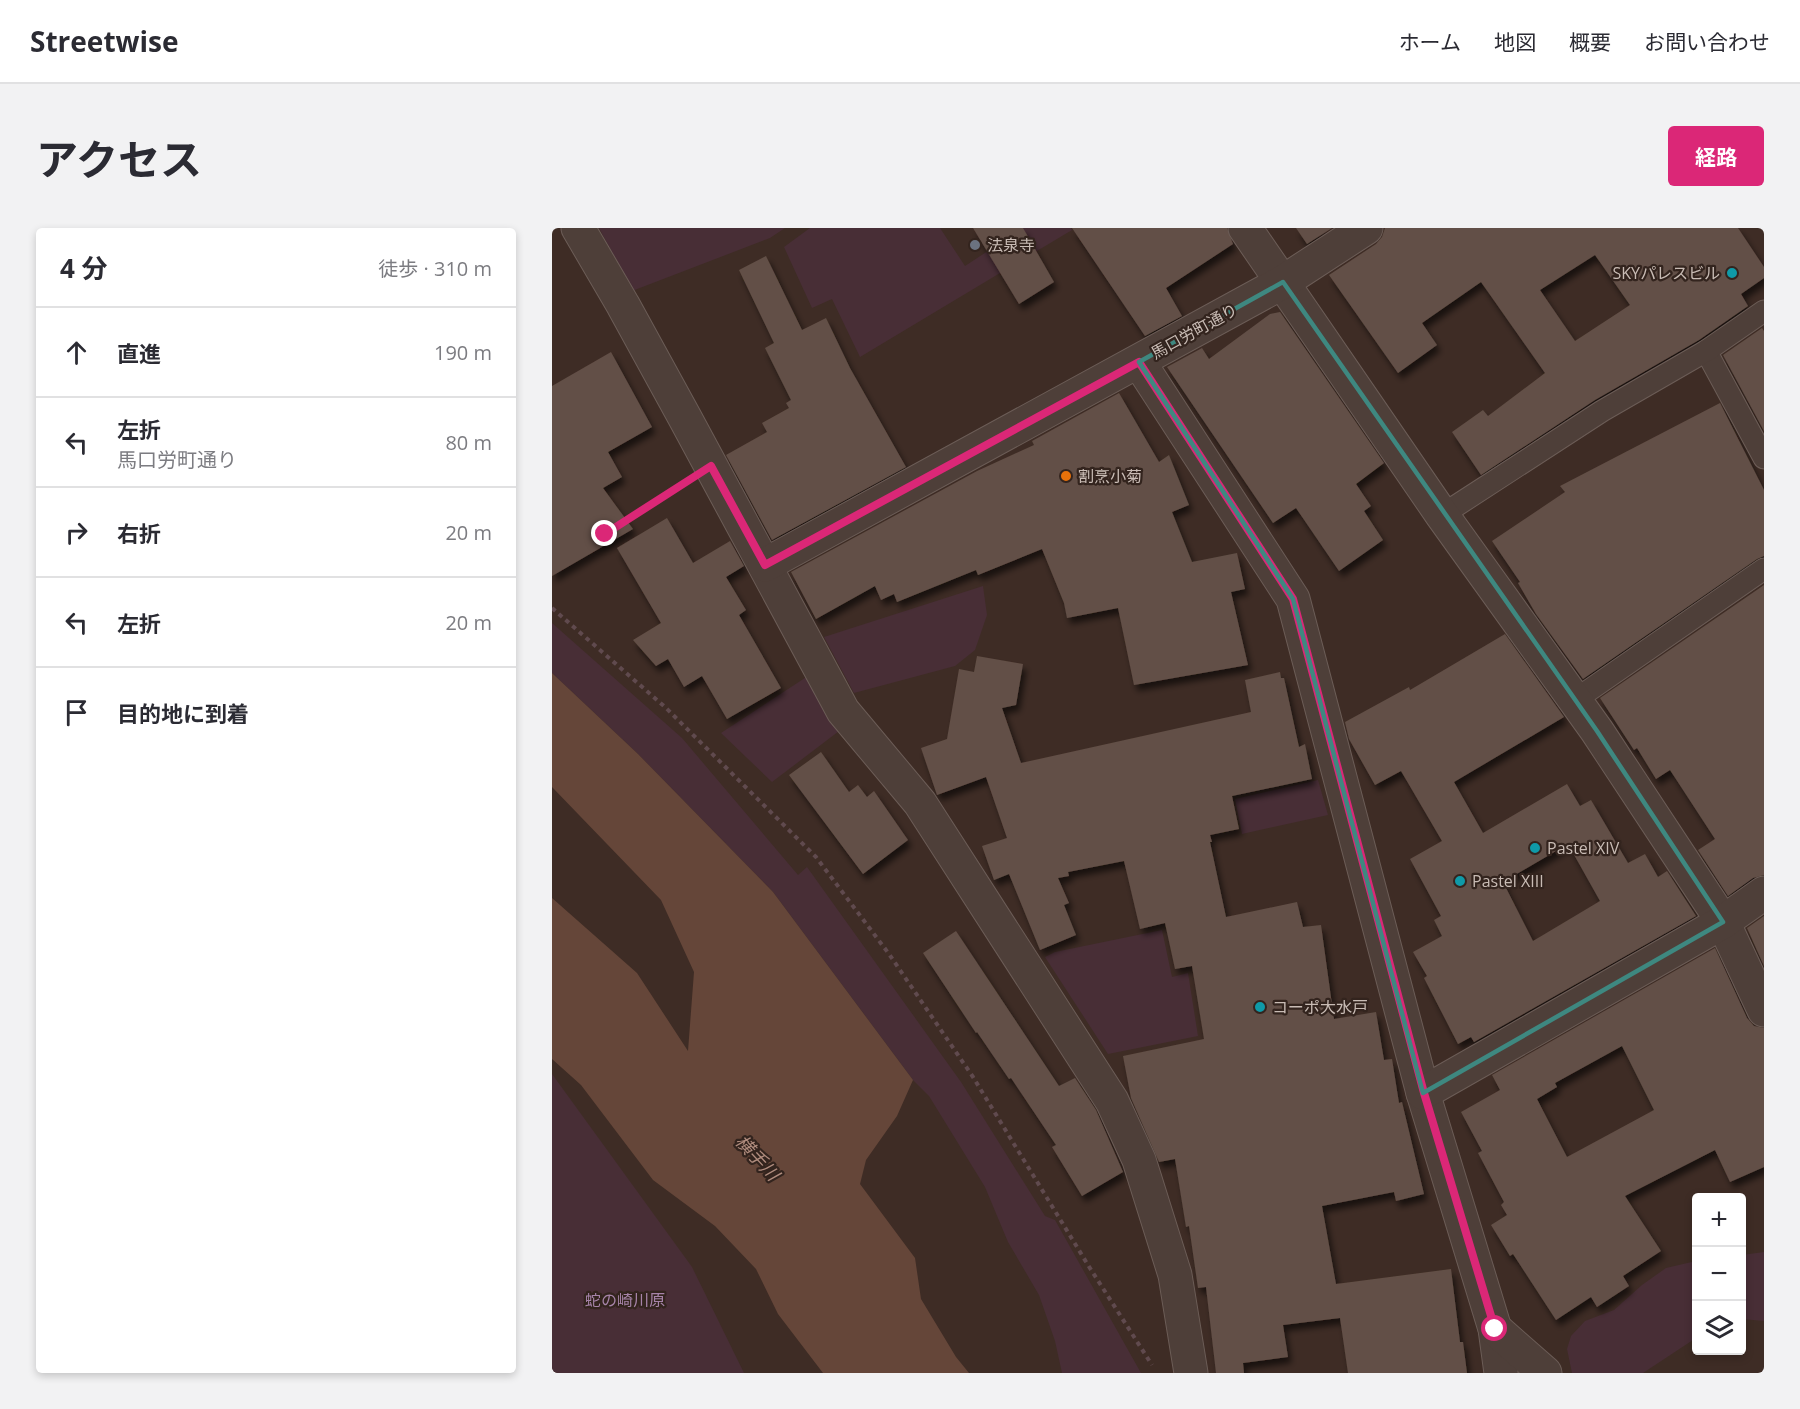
<!DOCTYPE html>
<html lang="ja">
<meta charset="utf-8">
<style>
:root{--surface:#fff;--page:#f2f2f3;--text:#2b2b33;--muted:#7c7c81;--line:#e1e1e2;--accent:#db2777}
body{margin:0;font-family:"Open Sans","Noto Sans JP",sans-serif;background:var(--page);color:var(--text)}
.controls{position:absolute;right:18px;bottom:18px;display:grid;overflow:hidden;border-radius:6px;box-shadow:0 3px 9px #0003}
.controls button{width:54px;height:54px;display:grid;place-items:center;padding:0;border:0;border-bottom:2px solid var(--line);background:var(--surface);color:var(--text);font:30px sans-serif}
.stop{position:absolute;width:18px;height:18px;margin:-14px;border:4px solid #db2777;border-radius:50%;background:#fff}
.stop.end{background:#db2777;border-color:#fff;box-shadow:0 2px 6px #0008}
.list{margin:0;padding:0;list-style:none}
h2{display:flex;justify-content:space-between;align-items:center;height:78px;margin:0;padding:0 24px;font-size:26px}
h2 small{font-size:20px;font-weight:400;color:var(--muted)}
.list li{display:grid;grid-template-columns:39px 1fr auto;gap:18px;align-items:center;box-sizing:border-box;height:90px;padding:0 24px;border-top:2px solid var(--line)}
.list b{display:block;font-size:22px;white-space:nowrap}
.list p{margin:0;font-size:20px;white-space:nowrap;color:var(--muted)}
.list em{font-size:20px;font-style:normal;color:var(--muted)}
.icon{flex:none;width:33px;height:33px;fill:none;stroke:currentColor;stroke-width:2;stroke-linecap:round;stroke-linejoin:round}
.map{position:relative;flex:none;width:1212px;height:1145px;overflow:hidden;border-radius:6px}
header{display:flex;align-items:center;gap:36px;box-sizing:border-box;height:84px;padding:0 30px;background:var(--surface);border-bottom:2px solid var(--line)}
header strong{font-size:28px}
nav{display:flex;gap:33px;margin-inline-start:auto;font-size:21px}
.intro{display:flex;align-items:center;justify-content:space-between;box-sizing:border-box;height:144px;padding:0 36px}
h1{margin:0;font-size:42px}
.button{padding:15px 27px;border-radius:6px;background:var(--accent);color:#fff;font-size:21px;font-weight:700}
main{display:flex;gap:36px;padding:0 36px}
aside{flex:1;background:var(--surface);border-radius:6px;box-shadow:0 3px 9px #0003}
.map>svg:first-child{display:block}
.green{fill:#482e36}
.water{fill:#654639}
.building{fill:#624f46;fill-rule:evenodd;filter:url(#shadow)}
.lines{fill:none;stroke-linecap:round;stroke-linejoin:round}
.service-casing{stroke:#6c5d57;stroke-width:23}
.minor-casing{stroke:#6c5d57;stroke-width:35}
.path{stroke:#604a4e;stroke-width:4;stroke-dasharray:4.5 4.5;stroke-linecap:butt}
.service{stroke:#4e3f39;stroke-width:21}
.minor{stroke:#4e3f39;stroke-width:33}
.route{stroke:#db2777;stroke-width:8}
.marked{fill:none;stroke:#3e8880;stroke-width:4.5;stroke-linejoin:round}
.worship-dot{fill:#6b7280;stroke:#33241e;stroke-width:2}
.culture-dot{fill:#0f9aa8;stroke:#33241e;stroke-width:2}
.food-dot{fill:#e8710a;stroke:#33241e;stroke-width:2}
.labels{text-anchor:middle;stroke-width:4.5;stroke-linejoin:round;paint-order:stroke}
.poi-label{font-size:16px;fill:#c9bcb5;stroke:#33241e;text-anchor:start}
.street-label{font-size:16px;fill:#c9bcb5;stroke:#33241e}
.park-label{font-size:16px;fill:#a683a8;stroke:#33241e}
.water-label{font-size:18px;font-style:italic;fill:#b08c7e;stroke:#33241e}
</style>
<header>
<strong>Streetwise</strong>
<nav><a>ホーム</a><a>地図</a><a>概要</a><a>お問い合わせ</a></nav>
</header>
<div class="intro"><h1>アクセス</h1><a class="button">経路</a></div>
<main>
<aside>
<h2>4 分<small>徒歩 · 310 m</small></h2>
<ul class="list">
<li><svg class="icon" aria-label="ahead" viewBox="0 0 24 24"><path d="M12 20V5M6 11l6-6 6 6"/></svg><div><b>直進</b></div><em>190 m</em></li>
<li><svg class="icon" aria-label="left" viewBox="0 0 24 24"><path d="M17 20v-9H6M10 6l-5 5 5 5"/></svg><div><b>左折</b><p>馬口労町通り</p></div><em>80 m</em></li>
<li><svg class="icon" aria-label="right" viewBox="0 0 24 24"><path d="M7 20v-9h11M14 6l5 5-5 5"/></svg><div><b>右折</b></div><em>20 m</em></li>
<li><svg class="icon" aria-label="left" viewBox="0 0 24 24"><path d="M17 20v-9H6M10 6l-5 5 5 5"/></svg><div><b>左折</b></div><em>20 m</em></li>
<li><svg class="icon" aria-label="arrive" viewBox="0 0 24 24"><path d="M6 21V4h12l-3 4 3 4H6"/></svg><div><b>目的地に到着</b></div></li>
</ul>
</aside>
<div class="map">
<svg width="1212" height="1145" viewBox="0 0 1212 1145">
<defs>
<filter id="shadow"><feDropShadow dx="3.5" dy="6" stdDeviation="3" flood-color="#0009"/></filter>
</defs>
<rect width="100%" height="100%" fill="#3e2c25"/>
<g class="green">
<polygon points="47,0 233,0 218,10 80,63"/>
<polygon points="258,0 388,0 413,38 471,0 519,0 520,2 308,129 280,71 260,80 232,19"/>
<polygon points="431,358 435,387 423,422 403,438 302,465 272,409"/>
<polygon points="0,395 130,510 246,647 255,639 409,854 493,988 503,992 589,1145 510,1145 503,1113 487,1067 456,1014 433,959 377,868 361,852 221,664 86,526 0,445"/>
<polygon points="259,446 295,497 220,554 169,505"/>
<polygon points="766,552 776,587 690,606 683,571"/>
<polygon points="610,702 620,749 636,745 646,808 556,826 493,729 503,724"/>
<polygon points="0,846 140,1039 192,1145 0,1145"/>
<polygon points="1212,1024 1212,1093 1190,1091 1190,1027"/>
<polygon points="1144,1033 1144,1110 1091,1145 1020,1145 1015,1121 1019,1108 1033,1093 1062,1082 1090,1057 1114,1040"/>
</g>
<polygon class="water" points="0,445 86,526 221,664 361,852 345,888 314,932 308,956 363,1030 369,1071 404,1129 417,1145 271,1145 226,1086 204,1041 163,998 101,952 29,857 0,831 0,670 85,745 136,823 142,744 109,672 0,559"/>
<g class="building">
<polygon points="421,0 471,0 502,54 467,76"/>
<polygon points="520,0 675,0 681,16 614,60 630,88 593,108"/>
<polygon points="744,0 780,0 755,16"/>
<path d="M833 0H1186L1212 39V50L1189 66 1196 78 1147 112 1043 172 929 247 900 204 931 182 936 188 993 145 929 54 870 95 885 117 846 145 777 47 824 16 830 9ZM1043 27 1078 77 1023 113 988 62Z"/>
<polygon points="214,28 250,102 274,90 298,140 354,239 220,312 174,227 215,204 210,195 237,180 234,175 239,172 213,120 222,115 187,42"/>
<polygon points="728,84 832,235 804,256 819,278 812,283 831,312 787,343 744,280 721,295 615,139 650,120 657,131 718,86"/>
<polygon points="1210,100 1212,103 1212,203 1171,127"/>
<polygon points="59,124 100,199 56,224 70,249 51,260 81,301 0,348 0,158"/>
<polygon points="567,165 607,234 617,227 637,277 620,284 640,334 685,325 693,361 679,364 696,437 582,457 566,380 515,390 512,375 490,321 426,347 424,342 345,374 342,366 329,372 323,358 264,391 239,344 425,243 482,217 480,213"/>
<polygon points="1168,175 1212,262 1212,328 1205,331 1031,451 984,386 966,355 968,354 940,313 1013,264 1008,258"/>
<polygon points="115,290 141,335 178,313 192,338 174,349 194,382 187,387 229,460 175,491 150,448 132,459 116,431 104,438 81,412 109,395 65,320"/>
<polygon points="1212,357 1212,647 1201,650 1176,668 1146,622 1163,611 1118,542 1104,551 1085,520 1082,522 1048,470"/>
<path d="M953 406 1012 489 902 554 931 605 1015 556 1028 578 1039 572 1076 635 1093 626 1106 649 1115 643 1144 688 922 814 919 809 906 816 872 750 875 748 861 724 890 708 882 692 889 688 858 631 890 613 849 543 823 557 797 511 793 494 857 459 858 462ZM1016 616 1048 673 981 713 951 654Z"/>
<polygon points="425,428 471,436 464,477 450,480 469,535 699,484 693,452 728,444 729,450 732,450 747,519 753,516 760,551 680,568 687,601 658,607 660,614 658,614 674,689 745,674 751,699 769,697 782,791 824,784 832,832 840,831 847,875 850,874 872,966 844,973 842,964 770,978 784,1056 899,1041 908,1114 911,1114 915,1145 796,1145 788,1090 731,1097 736,1129 691,1135 692,1145 664,1145 654,1059 646,1060 637,998 634,999 623,931 607,934 579,870 571,828 652,811 640,738 623,741 613,695 588,701 572,633 516,644 517,648 506,650 517,675 512,677 524,707 488,722 457,646 442,652 430,618 455,610 434,549 385,567 369,520 395,511 407,441 422,444"/>
<polygon points="269,524 297,564 306,557 315,569 322,563 356,612 311,646 237,547"/>
<polygon points="1212,688 1212,738 1195,700"/>
<polygon points="404,703 507,858 523,850 544,882 571,944 530,968 500,919 504,917 459,850 457,851 425,804 424,805 371,725"/>
<path d="M1163 720 1195 790 1202 798 1212 800V939L1178 954 1163 922 1073 968 1109 1023 1071 1048 1077 1058 1045 1079 1039 1069 1004 1092 961 1026 958 1028 939 997 955 987 949 977 952 974 926 925 930 923 909 884 948 862 940 847ZM1070 818 1102 882 1015 929 985 871 1005 859 1003 855Z"/>
</g>
<g class="lines">
<g class="service-casing">
<g id="service">
<polyline points="1154,123 1212,230"/>
<polyline points="890,287 1050,183 1154,123 1212,83"/>
<polyline points="1023,472 1212,341"/>
</g>
</g>
<g class="minor-casing">
<g id="minor">
<polyline points="26,0 71,77 133,190 291,483 368,575 560,873 587,932 623,1047 639,1145"/>
<polyline points="693,0 890,287 1045,503 1171,694 1212,782"/>
<polyline points="587,134 741,371 871,865 943,1101 949,1145"/>
<polyline points="213,337 731,54 814,0"/>
<polyline points="871,865 1171,694 1212,665"/>
<polyline points="943,1101 993,1145"/>
</g>
</g>
<g class="path">
<polyline points="53,306 130,256"/>
<polyline points="0,380 113,479 264,629 337,726 421,849 536,1037 600,1137"/>
</g>
<use href="#service" class="service"/>
<use href="#minor" class="minor"/>
</g>
<g class="lines">
<polyline class="route" points="53,306 159,238 213,337 587,134 741,371 872,865 943,1101"/>
</g>
<path class="marked" d="M731 54 1045 503 1171 694 871 865 741 371 587 134Z"/>
<circle class="worship-dot" cx="423" cy="17" r="6"/>
<g class="culture-dot">
<circle cx="1180" cy="45" r="6"/>
<circle cx="983" cy="620" r="6"/>
<circle cx="908" cy="653" r="6"/>
<circle cx="708" cy="779" r="6"/>
</g>
<circle class="food-dot" cx="514" cy="248" r="6"/>
<g class="labels">
<g class="poi-label">
<text x="435" y="23">法泉寺</text>
<text x="1168" y="51" text-anchor="end">SKYパレスビル</text>
<text x="526" y="254">割烹小菊</text>
<text x="995" y="626">Pastel XIV</text>
<text x="920" y="659">Pastel XIII</text>
<text x="720" y="785">コーポ大水戸</text>
</g>
<g class="street-label">
<text transform="translate(642 103) rotate(-29)" y="6">馬口労町通り</text>
</g>
<g class="park-label">
<text x="73" y="1078">蛇の崎川原</text>
</g>
<g class="water-label">
<text transform="translate(205 930) rotate(47)" y="6">横手川</text>
</g>
</g>
</svg>
<div class="controls">
<button>+</button>
<button>−</button>
<button><svg class="icon" aria-label="layers" viewBox="0 0 24 24"><path d="M12 4l9 5-9 5-9-5zM3 14l9 5 9-5"/></svg></button>
</div>
<div class="stop" style="left:943px;top:1101px"></div>
<div class="stop end" style="left:53px;top:306px"></div>
</div>
</main>
